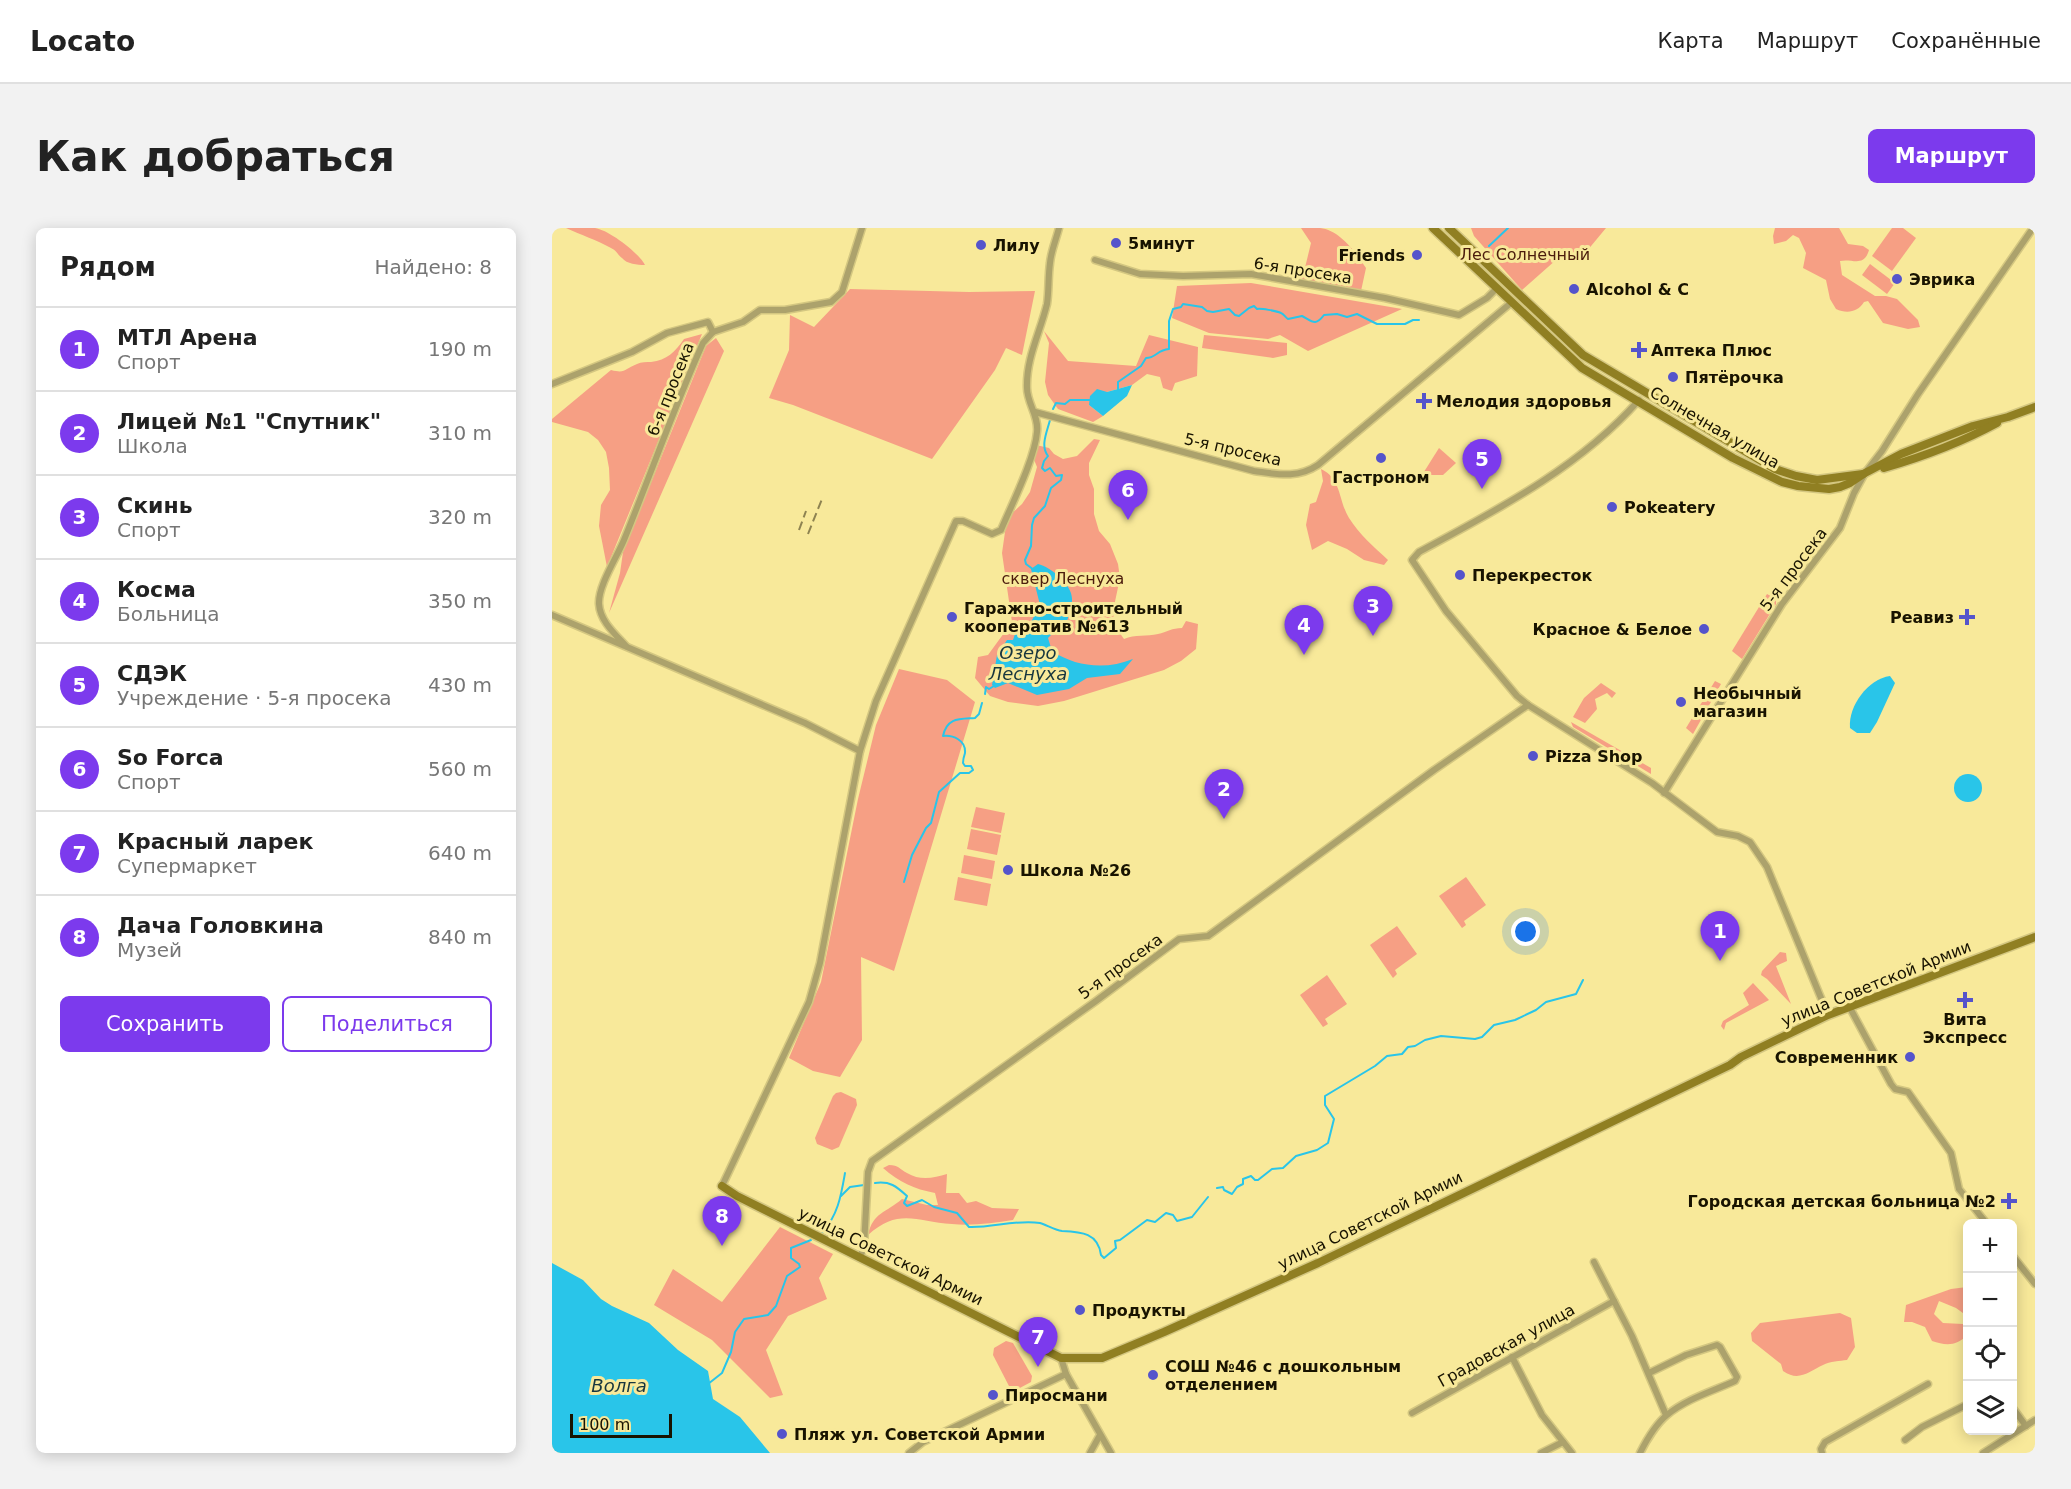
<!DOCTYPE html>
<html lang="ru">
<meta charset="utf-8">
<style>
:root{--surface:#fff;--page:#f2f2f2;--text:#222;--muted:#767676;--line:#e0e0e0;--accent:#7c3aed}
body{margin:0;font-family:"DejaVu Sans",sans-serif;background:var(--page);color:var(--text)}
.controls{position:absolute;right:18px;bottom:18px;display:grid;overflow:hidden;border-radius:9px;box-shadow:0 3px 15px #0003}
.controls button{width:54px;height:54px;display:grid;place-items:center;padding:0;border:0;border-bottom:2px solid var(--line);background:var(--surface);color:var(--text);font:30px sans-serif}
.scale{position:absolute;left:18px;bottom:15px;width:102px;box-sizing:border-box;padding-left:6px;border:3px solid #181300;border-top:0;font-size:16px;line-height:21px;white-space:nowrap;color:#181300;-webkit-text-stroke:4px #f8e99a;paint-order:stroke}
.you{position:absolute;left:974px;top:704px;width:21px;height:21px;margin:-15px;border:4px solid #fff;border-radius:50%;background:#1a73e8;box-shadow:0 0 0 9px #1a73e833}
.badge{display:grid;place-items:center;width:39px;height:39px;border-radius:50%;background:var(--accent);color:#fff;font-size:20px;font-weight:700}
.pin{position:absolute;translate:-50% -50px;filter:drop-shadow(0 2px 3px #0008)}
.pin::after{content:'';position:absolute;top:32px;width:21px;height:18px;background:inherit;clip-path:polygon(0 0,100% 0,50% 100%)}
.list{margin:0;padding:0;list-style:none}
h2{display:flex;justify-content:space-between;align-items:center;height:78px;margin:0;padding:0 24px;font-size:26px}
h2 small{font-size:20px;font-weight:400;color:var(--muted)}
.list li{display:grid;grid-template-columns:39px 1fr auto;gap:18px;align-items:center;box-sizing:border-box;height:84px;padding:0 24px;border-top:2px solid var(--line)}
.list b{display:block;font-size:22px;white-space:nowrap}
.list p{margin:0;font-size:20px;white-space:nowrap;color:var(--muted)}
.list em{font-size:20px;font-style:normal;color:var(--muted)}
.actions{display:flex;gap:12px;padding:18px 24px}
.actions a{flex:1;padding:14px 0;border:2px solid var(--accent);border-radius:9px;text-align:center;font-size:21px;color:var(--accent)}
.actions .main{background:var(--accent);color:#fff}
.icon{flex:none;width:33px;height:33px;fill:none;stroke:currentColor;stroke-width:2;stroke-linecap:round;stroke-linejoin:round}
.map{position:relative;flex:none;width:1483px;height:1225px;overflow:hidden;border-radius:9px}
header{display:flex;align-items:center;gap:36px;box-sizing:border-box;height:84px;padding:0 30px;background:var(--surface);border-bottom:2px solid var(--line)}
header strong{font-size:28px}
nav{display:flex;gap:33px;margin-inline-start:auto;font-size:21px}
.intro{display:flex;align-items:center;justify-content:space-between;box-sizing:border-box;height:144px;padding:0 36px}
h1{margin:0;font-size:42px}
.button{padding:15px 27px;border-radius:9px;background:var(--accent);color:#fff;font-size:21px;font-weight:700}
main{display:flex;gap:36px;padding:0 36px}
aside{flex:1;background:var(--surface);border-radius:9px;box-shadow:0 3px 15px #0003}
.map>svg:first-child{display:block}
.green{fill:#f69f84}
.water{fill:#29c5e9}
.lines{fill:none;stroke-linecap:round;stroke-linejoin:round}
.stream{stroke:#29c5e9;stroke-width:2}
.street-casing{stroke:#d4c781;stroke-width:9}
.secondary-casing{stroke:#d4c781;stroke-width:11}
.street{stroke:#aca26c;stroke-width:6}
.secondary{stroke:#907f22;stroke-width:8}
.rail{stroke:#8e8351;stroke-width:2;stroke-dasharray:9 4.5;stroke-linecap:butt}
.poi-dot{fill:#5554cb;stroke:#f8e99a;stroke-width:2}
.labels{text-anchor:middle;stroke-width:6;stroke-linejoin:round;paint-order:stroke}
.poi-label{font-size:16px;font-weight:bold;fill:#181300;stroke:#f8e99a;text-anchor:start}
.park-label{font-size:16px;fill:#4b1c0c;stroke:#f8e99a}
.street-label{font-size:16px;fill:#181300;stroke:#f8e99a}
.water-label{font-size:18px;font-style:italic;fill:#18363e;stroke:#f8e99a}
</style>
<header>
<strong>Locato</strong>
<nav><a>Карта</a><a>Маршрут</a><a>Сохранённые</a></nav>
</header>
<div class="intro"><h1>Как добраться</h1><a class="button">Маршрут</a></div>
<main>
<aside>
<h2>Рядом<small>Найдено: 8</small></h2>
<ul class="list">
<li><span class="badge">1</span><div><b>МТЛ Арена</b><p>Спорт</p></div><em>190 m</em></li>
<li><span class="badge">2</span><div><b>Лицей №1 &quot;Спутник&quot;</b><p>Школа</p></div><em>310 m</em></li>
<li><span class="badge">3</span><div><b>Скинь</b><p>Спорт</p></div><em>320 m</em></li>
<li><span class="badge">4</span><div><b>Косма</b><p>Больница</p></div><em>350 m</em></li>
<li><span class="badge">5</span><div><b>СДЭК</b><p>Учреждение · 5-я просека</p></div><em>430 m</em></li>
<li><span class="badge">6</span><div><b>So Forca</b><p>Спорт</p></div><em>560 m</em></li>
<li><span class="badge">7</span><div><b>Красный ларек</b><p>Супермаркет</p></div><em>640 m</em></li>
<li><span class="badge">8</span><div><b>Дача Головкина</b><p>Музей</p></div><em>840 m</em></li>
</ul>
<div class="actions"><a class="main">Сохранить</a><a>Поделиться</a></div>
</aside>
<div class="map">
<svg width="1483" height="1225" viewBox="0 0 1483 1225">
<rect width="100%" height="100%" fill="#f8e99a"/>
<g class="green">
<path d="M14 0C24 0 34 0 43 0 57 2 87 25 93 37 85 37 75 36 70 30 65 26 65 23 59 20 45 12 29 7 14 0Z"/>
<path d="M749 0C755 0 762 0 768 0 788 2 804 25 814 40L809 63 750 52 759 15Z"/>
<polygon points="919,0 1054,0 1025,35 1013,24 970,62 922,8"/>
<path d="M1223 0H1287L1296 16 1311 18 1317 22C1312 40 1300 30 1288 33L1290 47 1323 68H1334L1345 71 1366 92 1368 99 1356 101 1331 95 1316 73 1312 74C1306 84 1295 86 1284 81L1278 71 1274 52 1251 40 1254 25 1247 10 1241 7 1234 13 1222 16 1221 8Z"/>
<polygon points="1340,0 1351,0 1364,10 1340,43 1320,28"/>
<polygon points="1318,36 1343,55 1335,66 1310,47"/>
<polygon points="699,55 850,81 756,123 728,107 716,111 657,105 620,90 625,58"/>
<polygon points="298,61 417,64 483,63 470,127 454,120 443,142 380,231 241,177 217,170 237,122 238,87 262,99"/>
<polygon points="492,103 516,133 584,138 597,107 646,119 645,148 623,155 620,163 611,160 608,149 595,146 580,157 555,164 537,177 551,188 541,194 506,181 496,167 493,154 497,115"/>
<path d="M150 106 55 339 47 298 49 277 58 262 57 240 54 224 46 212 36 204 0 194V191L59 142C74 146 72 141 85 136 89 134 95 134 99 134 115 132 123 124 132 111Z"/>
<polygon points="652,107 735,115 735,127 721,130 650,120"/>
<polygon points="164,110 172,123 57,385 68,345 71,324 154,118"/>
<path d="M542 211 548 212 537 235V247L542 261V286L547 303 558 316 566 336 568 350 561 383 562 397 572 411C583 406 595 409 606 406 615 404 620 400 630 400L634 393 646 396 644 421 629 433 612 442 512 473 486 478 456 474 438 468 423 450 426 429 436 427 460 394 450 325 455 290 470 276 478 264 485 239 481 229 484 217 497 220 502 226 511 231 525 228Z"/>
<polygon points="887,220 904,235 891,247 870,247"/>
<path d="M769 241C790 251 786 272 797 290 807 306 822 319 836 332L832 337 812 332 795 321 776 313 760 322 754 297 758 276 764 274 771 253Z"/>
<polygon points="1215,366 1224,371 1224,376 1190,431 1180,423"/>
<polygon points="347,441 395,452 423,474 342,743 309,729 310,812 288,849 261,843 237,830 269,754 306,571 324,497"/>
<polygon points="1163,453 1169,456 1141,506 1134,500"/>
<polygon points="1049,455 1064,465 1060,470 1055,465 1043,471 1045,481 1033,495 1021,489 1032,470"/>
<polygon points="1019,494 1099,540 1099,546 1021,499"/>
<polygon points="424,579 453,585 449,605 419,599"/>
<polygon points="419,601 449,607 445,627 415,621"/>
<polygon points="412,627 443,633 440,651 409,645"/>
<polygon points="406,649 439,656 435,678 402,672"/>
<polygon points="914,649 934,677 912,693 914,697 910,700 887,668"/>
<polygon points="845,698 865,726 843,742 845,746 841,750 818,717"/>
<polygon points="1228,724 1234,725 1235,733 1224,738 1239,776 1215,751 1209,747 1210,743"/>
<polygon points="775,747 795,776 773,791 776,796 771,799 748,767"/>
<polygon points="1201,755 1217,772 1174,795 1172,802 1169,798 1171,793 1197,777 1191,765"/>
<polygon points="289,864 304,871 305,877 287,919 280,922 265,916 263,910 281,868 284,865"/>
<path d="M337 937C347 937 347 941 355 945 368 953 382 950 395 946L394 965H407L415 975 424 973 440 980 467 981 461 992C441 995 420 998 400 996 365 994 347 979 316 1007 321 984 334 985 350 971L375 977H386L383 965C362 961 347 954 331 940Z"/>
<polygon points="228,999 281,1026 267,1050 275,1071 236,1088 214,1122 231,1167 218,1170 160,1112 102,1077 121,1041 170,1074"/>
<path d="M1415 1059V1088L1404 1080 1387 1073 1382 1086 1391 1095 1411 1096 1415 1102V1107C1405 1118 1394 1118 1380 1113L1373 1099 1360 1094H1352L1354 1077 1399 1061Z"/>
<path d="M1288 1085 1299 1090 1303 1119 1295 1132C1288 1133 1278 1133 1271 1137 1256 1144 1247 1154 1231 1143L1229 1136 1200 1113 1199 1105 1208 1095Z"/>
<polygon points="454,1113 461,1115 480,1148 479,1154 464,1162 458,1160 441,1127 442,1120"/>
</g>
<g class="water">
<polygon points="580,157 575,168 551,188 537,177 538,168 545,161 555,164"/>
<path d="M486 336C499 339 521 357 520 372 520 381 515 391 513 400L504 402 496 410 500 423C524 439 554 442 581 431L568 446 535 450 517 461 485 467 456 455 443 460 440 457 445 427 455 412H461L464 403 477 406 479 394 488 377 479 341Z"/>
<path d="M1338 448 1343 455 1325 494 1318 505H1305L1298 500C1296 478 1316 451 1338 448Z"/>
<circle cx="1416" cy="560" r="14"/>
<polygon points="0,1035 31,1052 49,1071 60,1078 97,1095 126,1122 156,1143 161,1171 188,1189 218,1225 0,1225"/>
</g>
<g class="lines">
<g class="stream">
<polyline points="937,18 956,0"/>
<path d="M566 162V154L589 138 594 130C604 130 605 122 617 121V93L621 81 629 79 631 76 650 79 655 83 661 84 677 81 683 87 687 88 697 80 702 78 705 81C708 80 725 83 729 85 732 86 733 89 736 91L750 88C760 93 763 99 772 87L785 86 795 89 805 86 825 96H853L861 92H867"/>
<polyline points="501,181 504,175 513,176 518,172 540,172"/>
<path d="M482 342 474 336 473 332 479 318 480 297 482 290 493 278 499 260 509 252 510 247 504 248 498 240 493 243 490 240 492 233 496 228C488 218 495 204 498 192"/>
<polyline points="433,466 434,459 437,461 442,458"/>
<path d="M352 654 360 627 374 600 379 595 387 564 408 545H417L421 542 419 538H413L411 535C411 532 412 528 413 525 414 512 401 507 391 508 395 489 408 491 423 490L427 486 430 475"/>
<path d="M323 955C338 953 344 958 355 968L352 975 355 978 370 972 382 979 405 985 417 999C440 1000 465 991 488 995 495 997 502 1002 510 1003 530 1004 546 1005 549 1027L552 1030 564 1020 563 1013 568 1012 595 992 603 994 614 985 621 987 625 993 640 989 656 969"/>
<polyline points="665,960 671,959 672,962 680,966 685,959 691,956 691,951 699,948 703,952 706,952 720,941 731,940 744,928 765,922 776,915 782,891 773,877 773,868 823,838 835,828 850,826 856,819 863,818 873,812 889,808 923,811 930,809 942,797 963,792 984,782 994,774 1024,766 1031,752"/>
<polyline points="289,968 298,959 312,957"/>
<path d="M270 1005C286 987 289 968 293 945"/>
<polyline points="156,1156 170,1145 179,1124 183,1104 192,1091 216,1087 224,1078 235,1048 248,1039 247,1036 239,1030 239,1020 259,1012"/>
</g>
<g class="street-casing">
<g id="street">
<polyline points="543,32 588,46 631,48 699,46 833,70 907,87 935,70 945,60"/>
<polyline points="0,156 80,124 115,105 156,94 161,104"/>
<path d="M1087 172C1027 240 945 282 867 324L860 332 894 383 965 468 976 477 1100 555 1165 604 1186 608 1198 614 1215 639 1276 787"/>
<path d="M483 184 702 243C725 246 745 251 766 237L960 74"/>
<polyline points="0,387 253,495 308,523"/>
<path d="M74 418C63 406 48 393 47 376 46 358 65 329 72 312 99 246 122 179 151 115L161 104 191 94 208 82H233L279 74 290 64 310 0"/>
<polyline points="1112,565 1230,376 1288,300 1302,265 1313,245 1330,223 1366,166 1481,0"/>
<polyline points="1298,780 1339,856 1343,861 1356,864 1399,925 1407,961 1435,996"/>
<path d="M170 958 257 774 268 735 308 523 324 473 404 293H411L440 306 449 302C460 276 483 230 485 204 487 188 475 175 475 160 474 130 488 105 495 76 497 63 496 49 498 35 499 23 504 12 507 0"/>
<polyline points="1460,1027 1483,1056"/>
<polyline points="308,1030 312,1018 316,944 320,933 544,773 627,711 656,708 882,542 976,477"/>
<polyline points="1042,1034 1080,1108 1114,1187"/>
<polyline points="960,1129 990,1187 1020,1225"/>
<polyline points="509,1130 514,1146 559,1225"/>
<polyline points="1460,1179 1474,1198"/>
<polyline points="860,1185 1062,1073"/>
<polyline points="1353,1212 1370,1199 1416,1176"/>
<polyline points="357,1225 371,1214 514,1146"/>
<polyline points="538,1225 548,1207"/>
<polyline points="989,1225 1011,1214"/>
<path d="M1088 1225C1094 1213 1105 1195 1115 1187 1134 1171 1161 1163 1183 1153L1185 1149 1168 1119 1165 1117 1134 1127 1097 1145"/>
<polyline points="1270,1225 1269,1221 1273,1214 1376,1156"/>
<polyline points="1431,1225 1483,1192"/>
</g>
</g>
<g class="secondary-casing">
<g id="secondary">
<polyline points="881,0 1030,140 1181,230 1230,254 1246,258 1277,261 1288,259 1298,255 1313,245 1349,226 1421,198 1456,189 1483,179"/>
<polyline points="897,0 1031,127 1223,241 1244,248 1265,252 1311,246"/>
<path d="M1332 240C1370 229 1410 214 1445 195"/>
<polyline points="170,958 185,968 509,1130 550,1130 612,1104 766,1035 1178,837 1189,829 1276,787 1483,709"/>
</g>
</g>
<use href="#street" class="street"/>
<use href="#secondary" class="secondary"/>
<g class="rail">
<polyline points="247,302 254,283"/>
<polyline points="256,306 270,271"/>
</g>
</g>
<g class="poi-dot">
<circle cx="564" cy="15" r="6"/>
<circle cx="429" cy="17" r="6"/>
<circle cx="865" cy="27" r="6"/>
<circle cx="1345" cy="51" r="6"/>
<circle cx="1022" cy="61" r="6"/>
<path d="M1084 113h6v6h6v6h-6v6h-6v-6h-6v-6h6z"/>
<circle cx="1121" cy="149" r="6"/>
<path d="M869 164h6v6h6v6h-6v6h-6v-6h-6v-6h6z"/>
<circle cx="829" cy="230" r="6"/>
<circle cx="1060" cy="279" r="6"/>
<circle cx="908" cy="347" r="6"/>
<circle cx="400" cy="389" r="6"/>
<path d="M1412 380h6v6h6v6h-6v6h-6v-6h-6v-6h6z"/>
<circle cx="1152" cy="401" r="6"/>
<circle cx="1129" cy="474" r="6"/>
<circle cx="981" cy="528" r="6"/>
<circle cx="456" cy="642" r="6"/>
<path d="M1410 763h6v6h6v6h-6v6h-6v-6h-6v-6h6z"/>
<circle cx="1358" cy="829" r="6"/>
<path d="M1454 964h6v6h6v6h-6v6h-6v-6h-6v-6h6z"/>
<circle cx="528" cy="1082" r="6"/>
<circle cx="601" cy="1147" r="6"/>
<circle cx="441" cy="1167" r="6"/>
<circle cx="230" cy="1206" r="6"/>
</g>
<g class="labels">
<g class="poi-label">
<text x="576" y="21">5минут</text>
<text x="441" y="23">Лилу</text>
<text x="853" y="33" text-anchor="end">Friends</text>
<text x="1357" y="57">Эврика</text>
<text x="1034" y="67">Alcohol &amp; C</text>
<text x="1099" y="128">Аптека Плюс</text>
<text x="1133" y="155">Пятёрочка</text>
<text x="884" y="179">Мелодия здоровья</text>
<text x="829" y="255" text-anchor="middle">Гастроном</text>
<text x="1072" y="285">Pokeatery</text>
<text x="920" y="353">Перекресток</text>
<text x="412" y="386">Гаражно-строительный<tspan x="412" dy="18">кооператив №613</tspan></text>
<text x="1402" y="395" text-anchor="end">Реавиз</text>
<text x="1140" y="407" text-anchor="end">Красное &amp; Белое</text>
<text x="1141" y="471">Необычный<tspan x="1141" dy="18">магазин</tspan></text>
<text x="993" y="534">Pizza Shop</text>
<text x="468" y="648">Школа №26</text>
<text x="1413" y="797" text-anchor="middle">Вита<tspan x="1413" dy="18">Экспресс</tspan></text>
<text x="1346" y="835" text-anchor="end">Современник</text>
<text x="1444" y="979" text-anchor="end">Городская детская больница №2</text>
<text x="540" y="1088">Продукты</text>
<text x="613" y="1144">СОШ №46 с дошкольным<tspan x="613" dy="18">отделением</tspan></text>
<text x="453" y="1173">Пиросмани</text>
<text x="242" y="1212">Пляж ул. Советской Армии</text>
</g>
<g class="park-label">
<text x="973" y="32">Лес Солнечный</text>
<text x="511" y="356">сквер Леснуха</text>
</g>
<g class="street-label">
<text transform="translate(751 42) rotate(9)" y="6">6-я просека</text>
<text transform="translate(118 161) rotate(-68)" y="6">6-я просека</text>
<text transform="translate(1163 199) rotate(30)" y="6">Солнечная улица</text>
<text transform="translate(681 221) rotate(13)" y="6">5-я просека</text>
<text transform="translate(1241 341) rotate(-53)" y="6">5-я просека</text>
<text transform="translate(568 738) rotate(-36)" y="6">5-я просека</text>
<text transform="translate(1324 755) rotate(-22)" y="6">улица Советской Армии</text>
<text transform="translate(818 992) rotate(-26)" y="6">улица Советской Армии</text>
<text transform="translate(339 1028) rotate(26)" y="6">улица Советской Армии</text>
<text transform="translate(954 1117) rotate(-29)" y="6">Градовская улица</text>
</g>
<g class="water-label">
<text x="476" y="431">Озеро<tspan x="476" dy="21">Леснуха</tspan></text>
<text x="67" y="1164">Волга</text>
</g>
</g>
</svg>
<div class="controls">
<button>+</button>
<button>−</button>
<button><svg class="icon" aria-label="locate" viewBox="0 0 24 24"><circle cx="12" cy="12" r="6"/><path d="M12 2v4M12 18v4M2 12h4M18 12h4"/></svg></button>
<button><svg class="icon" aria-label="layers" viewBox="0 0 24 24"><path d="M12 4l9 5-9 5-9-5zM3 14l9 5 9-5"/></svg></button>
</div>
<div class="scale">100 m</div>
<div class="you"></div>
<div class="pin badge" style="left:1168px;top:733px">1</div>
<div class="pin badge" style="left:672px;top:591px">2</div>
<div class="pin badge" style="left:821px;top:408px">3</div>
<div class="pin badge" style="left:752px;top:427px">4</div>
<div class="pin badge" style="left:930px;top:261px">5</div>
<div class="pin badge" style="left:576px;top:292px">6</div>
<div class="pin badge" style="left:486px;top:1139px">7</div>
<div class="pin badge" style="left:170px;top:1018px">8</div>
</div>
</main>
